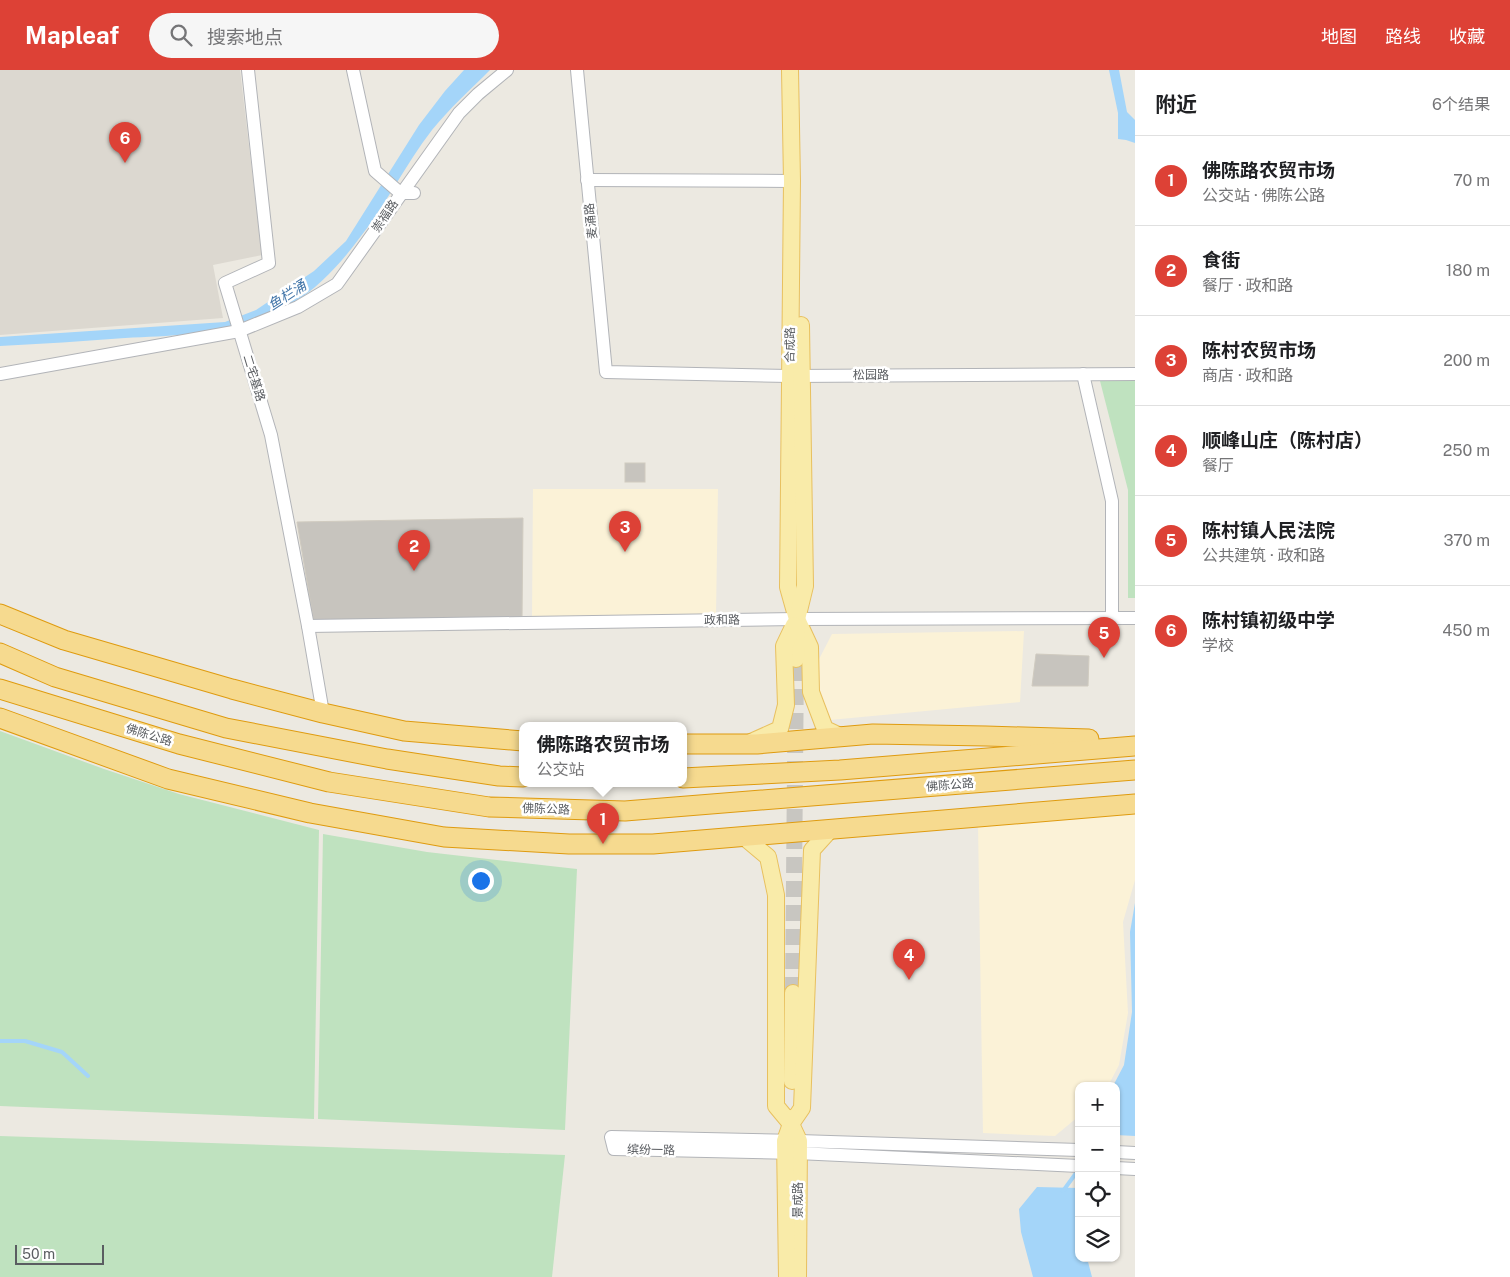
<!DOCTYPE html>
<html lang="zh">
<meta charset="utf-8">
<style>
:root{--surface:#fff;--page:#f6f6f6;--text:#202124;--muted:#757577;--line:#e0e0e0;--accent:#dd4136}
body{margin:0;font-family:"Public Sans","Noto Sans SC",sans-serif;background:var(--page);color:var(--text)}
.controls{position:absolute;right:15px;bottom:15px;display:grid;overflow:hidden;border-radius:10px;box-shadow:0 1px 4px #0004}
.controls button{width:45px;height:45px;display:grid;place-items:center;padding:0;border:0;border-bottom:1px solid var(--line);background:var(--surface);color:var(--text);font:25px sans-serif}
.scale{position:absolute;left:15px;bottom:12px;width:89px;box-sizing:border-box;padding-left:5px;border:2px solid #5a5d61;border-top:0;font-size:14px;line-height:18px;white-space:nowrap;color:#5a5d61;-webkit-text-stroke:4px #fff;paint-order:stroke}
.you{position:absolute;left:480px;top:810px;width:18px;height:18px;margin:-12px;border:4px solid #fff;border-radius:50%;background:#1a73e8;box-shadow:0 0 0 8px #1a73e833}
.badge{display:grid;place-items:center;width:32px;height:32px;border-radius:50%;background:var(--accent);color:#fff;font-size:16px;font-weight:700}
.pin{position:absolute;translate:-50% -41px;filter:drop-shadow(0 1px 2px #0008)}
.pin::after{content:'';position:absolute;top:26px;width:18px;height:15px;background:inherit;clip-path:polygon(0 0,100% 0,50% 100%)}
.popup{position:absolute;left:519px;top:652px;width:168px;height:65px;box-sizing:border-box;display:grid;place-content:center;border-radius:10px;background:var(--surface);filter:drop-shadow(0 1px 4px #0005);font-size:16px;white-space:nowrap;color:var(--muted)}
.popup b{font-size:19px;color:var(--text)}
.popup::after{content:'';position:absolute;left:50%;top:100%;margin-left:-10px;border:10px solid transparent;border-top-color:var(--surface)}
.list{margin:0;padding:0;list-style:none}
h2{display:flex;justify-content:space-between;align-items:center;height:65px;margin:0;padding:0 20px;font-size:21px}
h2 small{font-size:16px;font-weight:400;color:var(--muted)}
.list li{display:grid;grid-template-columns:32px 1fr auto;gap:15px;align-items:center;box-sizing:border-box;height:90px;padding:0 20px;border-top:1px solid var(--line)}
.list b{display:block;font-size:19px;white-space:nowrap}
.list p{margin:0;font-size:16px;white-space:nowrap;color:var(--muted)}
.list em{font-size:16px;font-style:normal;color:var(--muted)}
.icon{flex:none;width:28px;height:28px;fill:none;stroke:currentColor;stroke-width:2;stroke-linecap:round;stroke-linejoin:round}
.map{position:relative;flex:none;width:1135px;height:1207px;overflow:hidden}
header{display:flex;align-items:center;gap:30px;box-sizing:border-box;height:70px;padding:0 25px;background:var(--accent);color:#fff}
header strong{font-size:24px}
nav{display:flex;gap:28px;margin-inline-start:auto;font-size:18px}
.search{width:350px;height:45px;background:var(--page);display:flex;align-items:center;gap:12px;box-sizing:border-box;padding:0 18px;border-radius:28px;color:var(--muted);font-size:19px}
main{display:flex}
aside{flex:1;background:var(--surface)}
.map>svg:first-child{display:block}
.commercial{fill:#fbf2d7}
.education{fill:#dcd8d0}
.green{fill:#bfe2bf}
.water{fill:#a4d5f9}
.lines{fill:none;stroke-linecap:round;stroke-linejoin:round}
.stream{stroke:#a4d5f9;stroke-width:4}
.building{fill:#c7c4be;stroke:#d0cbc0}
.major-tunnel{stroke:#c8c6c1;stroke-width:16;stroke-dasharray:16 8;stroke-linecap:butt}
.minor-casing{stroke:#b2b4b8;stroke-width:14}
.major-casing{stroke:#e8c05f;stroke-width:18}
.highway-casing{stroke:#df9b0f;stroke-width:21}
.minor{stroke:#fff;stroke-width:12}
.major{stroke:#f9eba9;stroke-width:16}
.highway{stroke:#f6da8f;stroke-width:19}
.labels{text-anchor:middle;stroke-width:5;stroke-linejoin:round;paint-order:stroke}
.street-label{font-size:12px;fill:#5a5d61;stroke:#fff}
.water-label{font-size:14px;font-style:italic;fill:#4376a9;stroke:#fff}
</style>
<header>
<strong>Mapleaf</strong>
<div class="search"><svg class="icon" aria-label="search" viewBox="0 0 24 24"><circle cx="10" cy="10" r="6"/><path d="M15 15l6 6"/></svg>搜索地点</div>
<nav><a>地图</a><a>路线</a><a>收藏</a></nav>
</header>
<main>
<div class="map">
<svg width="1135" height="1207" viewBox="0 0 1135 1207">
<rect width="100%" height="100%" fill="#ece9e1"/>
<g class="commercial">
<polygon points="533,419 718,419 716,544 532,547"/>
<polygon points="1024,561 1020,632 830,650 821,633 816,595 832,564"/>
<polygon points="1135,741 1135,810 1123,852 1128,943 1119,995 1108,1016 1079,1016 1079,1046 1055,1066 983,1063 978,755"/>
</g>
<polygon class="education" points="0,0 240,0 262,185 213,195 223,248 0,265"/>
<g class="green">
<polygon points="1135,310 1135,528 1128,528 1128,420 1100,311"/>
<polygon points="0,661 104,699 179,724 319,760 314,1049 0,1036"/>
<polygon points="323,764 427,782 577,799 565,1060 318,1049"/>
<polygon points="0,1066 565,1085 552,1207 0,1207"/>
</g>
<g class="water">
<path d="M464 0H490C470 20 450 38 432 60 405 95 386 135 358 170 341 193 318 218 293 233 245 265 181 265 125 268 83 271 42 274 0 276V267L225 252 256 240 314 201 346 171 419 55 445 21Z"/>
<polygon points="1109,0 1119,0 1127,42 1135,50 1135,73 1126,70 1118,69 1118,43"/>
<polygon points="1135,833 1135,1066 1116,1065 1116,1016 1113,1016 1124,995 1132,942 1130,862"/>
<polygon points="1037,1117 1079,1118 1079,1188 1087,1188 1092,1207 1033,1207 1021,1162 1019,1139"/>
</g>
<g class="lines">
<g class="stream">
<polyline points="0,971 25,971 62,982 88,1006"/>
<polyline points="1063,1121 1079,1099"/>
</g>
</g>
<g class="building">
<rect x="625" y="393" width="20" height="19"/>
<polygon points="523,448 522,550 314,553 297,452"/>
<polygon points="1036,584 1089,586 1088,616 1032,616"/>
</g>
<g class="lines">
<polyline class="major-tunnel" points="793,923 796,589"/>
<g class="minor-casing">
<g id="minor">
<polyline points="248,0 269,193 225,213 271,365 308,556 323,643"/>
<polyline points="353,0 375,101 398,121 401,123 414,123"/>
<polyline points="577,0 606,302 789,306 1135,304"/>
<polyline points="587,110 792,111"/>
<polyline points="0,304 239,261 298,237 337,214 459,43 478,24 507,0"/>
<polyline points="1083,304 1112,431 1112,548"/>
<polyline points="308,556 797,549 1135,548"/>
<polyline points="1079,1080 799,1071 611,1067 614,1079 797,1083 1079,1096"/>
<polyline points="1116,1082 1135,1083"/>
<polyline points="1116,1098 1135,1099"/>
</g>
</g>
<g class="major-casing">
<g id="major">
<polyline points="790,0 792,111 788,517 797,549 810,577 811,622 825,659 842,667"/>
<polyline points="796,589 797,549 805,516 801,255"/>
<polyline points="751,672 780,659 786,635 784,576 794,555"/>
<polyline points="743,766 768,787 776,825 776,1036 791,1054 799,1071 798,1207"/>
<polyline points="792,1011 793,923"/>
<polyline points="791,1054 802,1038 812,780 831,759"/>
<polyline points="787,1207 785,1071 791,1054 791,1048"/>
</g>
</g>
<g class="highway-casing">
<g id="highway">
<polyline points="0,544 64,570 232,619 323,643 404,661 523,671"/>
<polyline points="0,583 55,607 226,658 387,689 499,706 523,707"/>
<polyline points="0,619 179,674 329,712 489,737 625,741 1135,700"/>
<polyline points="0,648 168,709 310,743 444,767 569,774 653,774 1135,734"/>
<polyline points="683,674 757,674 873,664 986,666 1089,669"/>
<polyline points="683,708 840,700 1135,676"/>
</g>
</g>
<use href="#minor" class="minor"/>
<use href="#major" class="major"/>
<use href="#highway" class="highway"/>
</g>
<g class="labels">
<g class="street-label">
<text transform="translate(385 146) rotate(-56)" y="4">崇福路</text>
<text transform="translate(591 151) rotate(-96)" y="4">麦涌路</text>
<text transform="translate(790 275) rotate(-89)" y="4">合成路</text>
<text x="871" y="309">松园路</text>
<text transform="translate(254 308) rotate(73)" y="4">二宅基路</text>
<text transform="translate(722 550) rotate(-1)" y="4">政和路</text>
<text transform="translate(149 665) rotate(17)" y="4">佛陈公路</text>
<text transform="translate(950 715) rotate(-5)" y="4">佛陈公路</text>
<text transform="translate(546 739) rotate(2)" y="4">佛陈公路</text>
<text transform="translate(651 1080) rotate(1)" y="4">缤纷一路</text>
<text transform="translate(798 1130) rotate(-90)" y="4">景成路</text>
</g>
<g class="water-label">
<text transform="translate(287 225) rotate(-33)" y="5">鱼栏涌</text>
</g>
</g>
</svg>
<div class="controls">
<button>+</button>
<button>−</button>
<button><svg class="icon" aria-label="locate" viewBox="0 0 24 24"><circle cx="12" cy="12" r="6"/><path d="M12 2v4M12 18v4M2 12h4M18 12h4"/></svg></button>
<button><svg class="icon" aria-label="layers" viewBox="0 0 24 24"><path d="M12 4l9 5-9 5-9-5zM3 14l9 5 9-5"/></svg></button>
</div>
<div class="scale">50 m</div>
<div class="you"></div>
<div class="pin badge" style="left:603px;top:774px">1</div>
<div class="popup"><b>佛陈路农贸市场</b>公交站</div>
<div class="pin badge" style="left:414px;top:501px">2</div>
<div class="pin badge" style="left:625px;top:482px">3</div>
<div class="pin badge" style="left:909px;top:910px">4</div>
<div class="pin badge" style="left:1104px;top:588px">5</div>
<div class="pin badge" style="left:125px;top:93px">6</div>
</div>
<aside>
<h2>附近<small>6个结果</small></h2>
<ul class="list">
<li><span class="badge">1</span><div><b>佛陈路农贸市场</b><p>公交站 · 佛陈公路</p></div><em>70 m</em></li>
<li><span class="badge">2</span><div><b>食街</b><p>餐厅 · 政和路</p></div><em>180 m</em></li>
<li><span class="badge">3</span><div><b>陈村农贸市场</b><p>商店 · 政和路</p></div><em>200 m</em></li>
<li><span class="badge">4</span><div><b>顺峰山庄（陈村店）</b><p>餐厅</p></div><em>250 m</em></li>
<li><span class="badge">5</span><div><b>陈村镇人民法院</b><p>公共建筑 · 政和路</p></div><em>370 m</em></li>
<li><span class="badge">6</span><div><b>陈村镇初级中学</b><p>学校</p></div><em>450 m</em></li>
</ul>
</aside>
</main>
